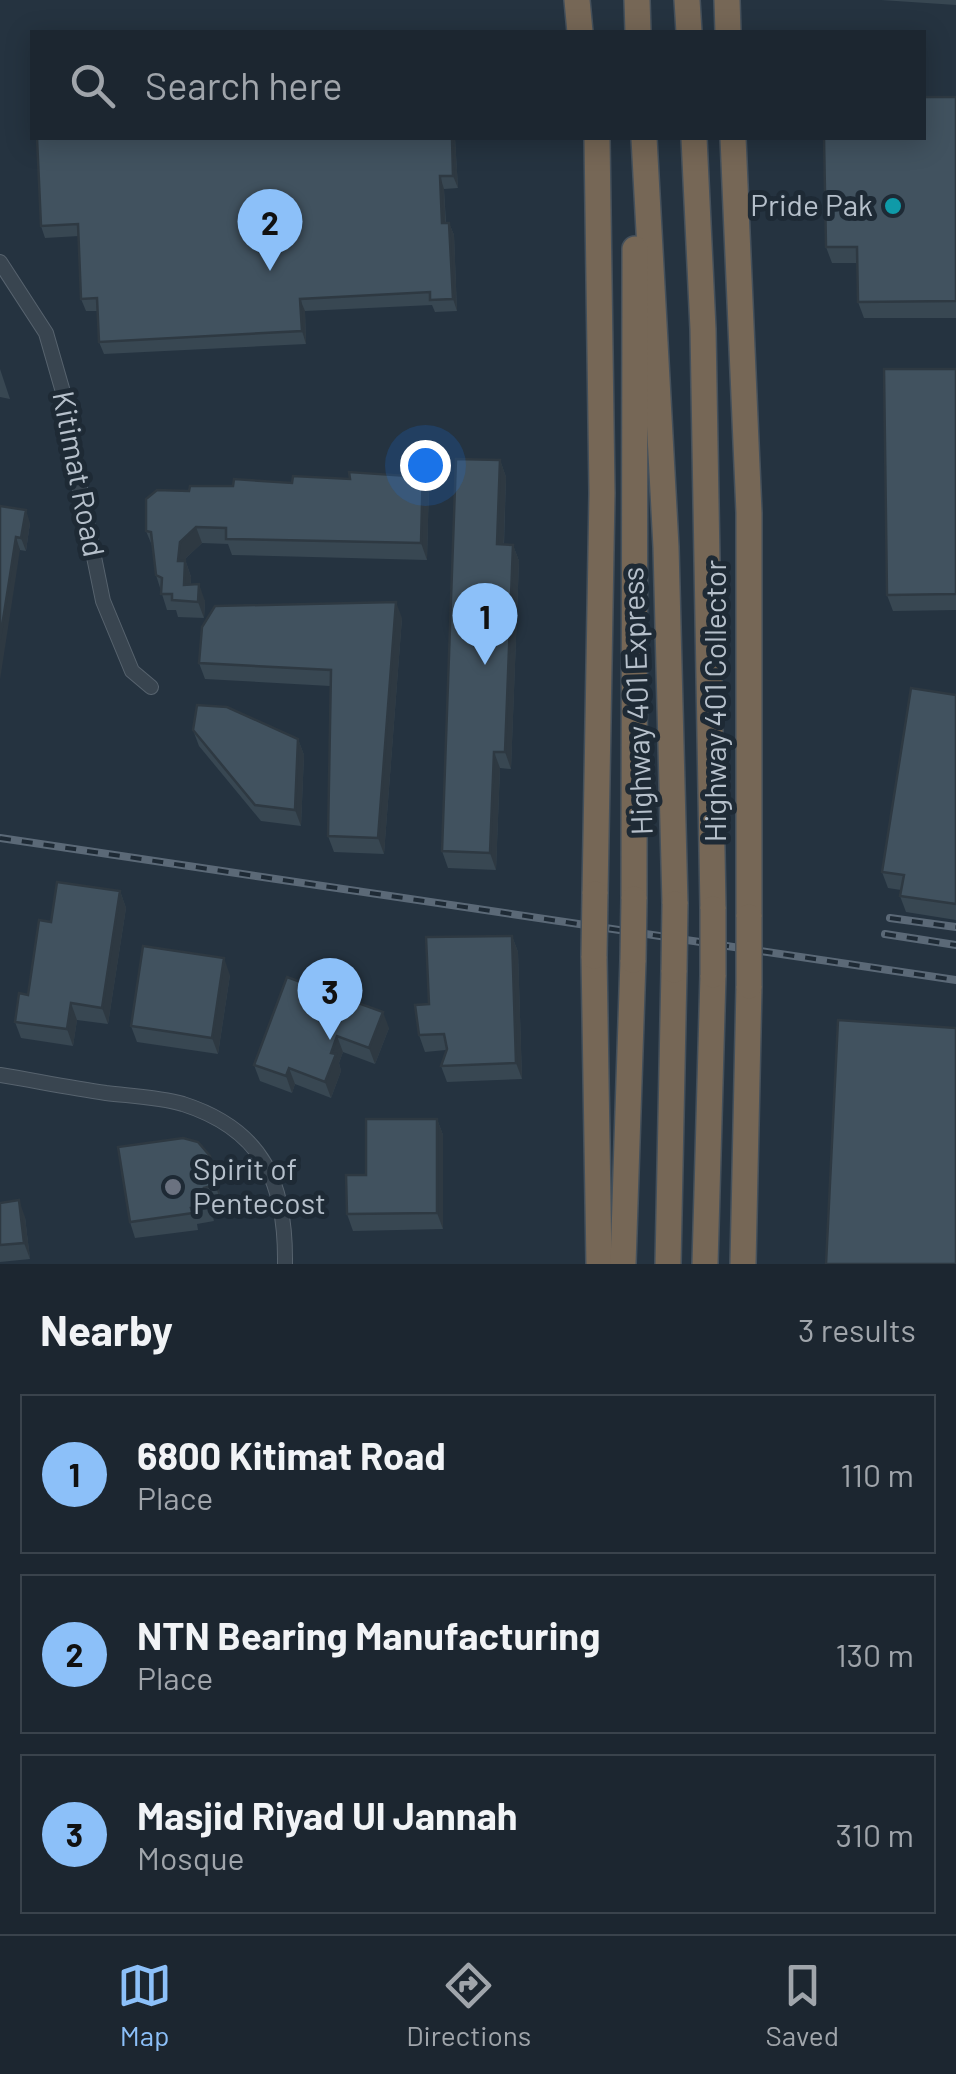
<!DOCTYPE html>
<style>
:root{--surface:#1c2630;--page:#252e38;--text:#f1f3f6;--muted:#a0a5ab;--line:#3a434c;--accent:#8cc0f9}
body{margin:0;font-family:Barlow,sans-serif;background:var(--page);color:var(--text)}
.you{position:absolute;left:425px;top:465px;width:35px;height:35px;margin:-25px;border:8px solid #fff;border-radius:50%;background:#1a73e8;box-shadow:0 0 0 15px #1a73e833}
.badge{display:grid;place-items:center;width:65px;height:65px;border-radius:50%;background:var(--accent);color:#111;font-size:32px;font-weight:700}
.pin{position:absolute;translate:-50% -82px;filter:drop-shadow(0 2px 5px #0008)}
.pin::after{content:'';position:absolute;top:52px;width:35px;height:30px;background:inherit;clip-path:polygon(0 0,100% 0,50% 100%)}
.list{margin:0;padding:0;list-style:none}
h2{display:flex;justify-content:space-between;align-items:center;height:130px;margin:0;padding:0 40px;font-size:42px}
h2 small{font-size:32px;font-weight:400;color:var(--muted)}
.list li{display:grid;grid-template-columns:65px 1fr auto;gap:30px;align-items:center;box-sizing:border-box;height:160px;margin:0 20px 20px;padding:0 20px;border:2px solid var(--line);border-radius:0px}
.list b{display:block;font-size:38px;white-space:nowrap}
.list p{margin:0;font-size:32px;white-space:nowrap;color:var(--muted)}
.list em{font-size:32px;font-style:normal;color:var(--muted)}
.icon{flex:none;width:55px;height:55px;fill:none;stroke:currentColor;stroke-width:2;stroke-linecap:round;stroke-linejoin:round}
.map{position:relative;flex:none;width:956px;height:1264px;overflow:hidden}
.search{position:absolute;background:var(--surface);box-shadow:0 5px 25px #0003;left:30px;right:30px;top:30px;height:110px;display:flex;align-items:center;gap:25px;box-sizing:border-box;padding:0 35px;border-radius:0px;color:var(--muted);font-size:38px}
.sheet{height:670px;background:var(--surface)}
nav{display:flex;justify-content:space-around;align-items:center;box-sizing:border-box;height:140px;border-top:2px solid var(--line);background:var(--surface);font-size:28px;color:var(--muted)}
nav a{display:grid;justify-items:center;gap:5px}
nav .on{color:var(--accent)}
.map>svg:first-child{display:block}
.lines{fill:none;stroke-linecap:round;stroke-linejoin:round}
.street-casing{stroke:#57636e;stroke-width:16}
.highway-casing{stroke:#44505b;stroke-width:28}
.street{stroke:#394550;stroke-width:14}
.highway{stroke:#766756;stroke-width:25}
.rail-casing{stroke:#5b6977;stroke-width:8}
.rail{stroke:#1e2a35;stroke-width:4;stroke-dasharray:11;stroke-linecap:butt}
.highway-bridge-casing{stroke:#44505b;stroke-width:28;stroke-linecap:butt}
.highway-bridge{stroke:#766756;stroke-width:25}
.wall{fill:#384752}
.shaded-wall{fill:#2e3942}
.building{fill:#41525f;stroke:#2e3942;stroke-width:2.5}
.culture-dot{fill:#0f9aa8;stroke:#1e2a35;stroke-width:4}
.worship-dot{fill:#6b7280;stroke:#1e2a35;stroke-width:4}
.labels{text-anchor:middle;stroke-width:10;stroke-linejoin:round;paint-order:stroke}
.poi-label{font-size:30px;fill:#b6c0cb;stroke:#1e2a35;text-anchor:end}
.street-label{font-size:30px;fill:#b6c0cb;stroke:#1e2a35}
</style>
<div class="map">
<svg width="956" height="1264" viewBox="0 0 956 1264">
<rect width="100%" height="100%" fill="#253340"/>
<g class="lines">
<g class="street-casing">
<g id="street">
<polyline points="0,262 46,333 65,399 74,459 103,601 132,671 151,687"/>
<path d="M0 1075C36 1081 71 1088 106 1093 131 1096 159 1097 183 1104 264 1130 286 1184 285 1264"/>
</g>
</g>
<g class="highway-casing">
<g id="highway">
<polyline points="577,0 580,32"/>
<polyline points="637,0 638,32"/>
<polyline points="687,0 689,32"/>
<polyline points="727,0 728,32"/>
<polyline points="644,138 666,547 675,904"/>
<polyline points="694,138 703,329 713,909"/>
<polyline points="733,138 749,513 749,917"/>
<polyline points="595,894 602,493 597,138"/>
<polyline points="634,899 635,249"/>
<polyline points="594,956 599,1264"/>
<polyline points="623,1264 633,960"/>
<polyline points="668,1264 674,970"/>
<polyline points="705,1264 713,975"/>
<polyline points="743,1264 749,986"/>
</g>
</g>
<use href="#street" class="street"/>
<use href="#highway" class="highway"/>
<g class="rail-casing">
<g id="rail">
<polyline points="0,838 956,980"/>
<polyline points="890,918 956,927"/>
<polyline points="885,934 956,945"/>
</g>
</g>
<use href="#rail" class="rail"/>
<g class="highway-bridge-casing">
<g id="highway-bridge">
<polyline points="594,956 595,894"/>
<polyline points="633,960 634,899"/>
<polyline points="674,970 675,904"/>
<polyline points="713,975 713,909"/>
<polyline points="749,986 749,917"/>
</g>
</g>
<use href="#highway-bridge" class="highway-bridge"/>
</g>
<g class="wall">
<polygon points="881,0 956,0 956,5"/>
<polygon points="956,97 956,318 864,318 858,302 857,263 832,263 826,247 924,138"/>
<polygon points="455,138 458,188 444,189 446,223 449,223 454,235 457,311 435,312 432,305 305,311 306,344 104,354 99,342 98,311 86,311 81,299 79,236 45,238 41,226"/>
<polygon points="0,369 10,399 0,397"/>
<polygon points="956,369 956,610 893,611 887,595"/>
<polygon points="500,460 506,477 504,545 513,545 519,561 511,769 500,768 496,870 448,868 442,851"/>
<polygon points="423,466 429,483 427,560 232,555 228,544 202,543 186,558 186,562 191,577 191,584 205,601 204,618 178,617 176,610 167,610 156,575 153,548 146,531 189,491 233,486 407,476"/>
<polygon points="0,506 30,523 26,551 20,550"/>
<polygon points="402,618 384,854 334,852 328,836 330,686 205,679 199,663"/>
<polygon points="956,695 956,920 906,912 900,896 901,890 888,888 882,872"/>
<polygon points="193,730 298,739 304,755 301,826 261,821 199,746"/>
<polygon points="120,891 126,908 108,1024 77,1020 73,1046 21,1038 15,1022 28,995 51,922"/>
<polygon points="512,936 518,952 522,1079 447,1082 441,1066 446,1050 425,1052 419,1035 429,1004"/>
<polygon points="230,975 218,1054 137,1042 131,1026"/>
<polygon points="287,977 389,1028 375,1064 343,1052 339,1063 341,1071 331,1098 295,1084 292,1093 260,1081 254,1065"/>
<polygon points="437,1119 443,1135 443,1229 353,1231 347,1214 366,1175"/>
<polygon points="216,1172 221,1201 210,1204 214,1221 197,1224 198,1230 135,1238 130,1222"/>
<polygon points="0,1203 25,1217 30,1259 0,1262"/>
</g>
<g class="shaded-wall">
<polygon points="452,138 455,138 458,188 453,176"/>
<polygon points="440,176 444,189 446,236 442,223"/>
<polygon points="449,223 454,235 457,311 453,299"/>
<polygon points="300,299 305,311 306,344 302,331"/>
<polygon points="500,460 506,477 503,561 497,544"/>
<polygon points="423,466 429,483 427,560 421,543"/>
<polygon points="26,510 30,523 26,551 21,538"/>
<polygon points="196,527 202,543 186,558 186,562 191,577 190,601 178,561 180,542"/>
<polygon points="16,537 20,550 0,680 0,639"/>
<polygon points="513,545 519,561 511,769 505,752"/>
<polygon points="199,584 205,601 204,618 198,602"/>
<polygon points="396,602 402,618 384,854 378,838"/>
<polygon points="298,739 304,755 301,826 295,810"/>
<polygon points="494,752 500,768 496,870 490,853"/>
<polygon points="120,891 126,908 108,1024 102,1008"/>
<polygon points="512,936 518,952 522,1079 516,1063"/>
<polygon points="224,958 230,975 218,1054 212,1038"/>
<polygon points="71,1003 77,1020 73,1046 67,1029"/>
<polygon points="383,1012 389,1028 375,1064 369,1048"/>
<polygon points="337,1036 343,1052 339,1063 341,1071 331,1098 325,1082 331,1053"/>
<polygon points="289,1068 295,1084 292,1093 286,1076"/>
<polygon points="437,1119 443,1135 443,1229 437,1213"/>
<polygon points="210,1156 216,1172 221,1201 215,1185"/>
<polygon points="204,1188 210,1204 214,1221 208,1204"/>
<polygon points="19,1200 25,1217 30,1259 24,1243"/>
</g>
<g class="building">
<polygon points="924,97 956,97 956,301 858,302 857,247 826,247 824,138 924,138"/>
<polygon points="37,138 452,138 453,176 440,176 442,223 449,223 453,299 430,300 430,292 300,299 302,331 99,342 97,298 81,299 78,224 41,226"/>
<polygon points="884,369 956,369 956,594 887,595"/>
<polygon points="456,459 500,460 497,544 513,545 505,752 494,752 490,853 442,851"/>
<polygon points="423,466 421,543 226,539 226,528 196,527 180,542 178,561 185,561 184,585 199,584 198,602 172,600 172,594 161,594 162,578 156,575 151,532 146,531 146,499 157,490 189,491 190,486 233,486 234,479 292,483 293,476 350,479 349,472 407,476 405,467"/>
<polygon points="0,506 26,510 21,538 16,537 0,639"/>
<polygon points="396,602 378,838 328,836 331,670 199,663 202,627 215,606"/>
<polygon points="911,688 956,695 956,904 900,896 904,875 882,872"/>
<polygon points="197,705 227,707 298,739 295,810 255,805 193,730"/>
<polygon points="57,882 120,891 102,1008 71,1003 67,1029 15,1022 19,993 28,995 39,920 51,922"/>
<polygon points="512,936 516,1063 441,1066 447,1049 444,1034 419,1035 415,1005 429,1004 426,937"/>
<polygon points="143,946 224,958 212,1038 131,1026"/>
<polygon points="287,977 383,1012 369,1048 337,1036 331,1053 336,1054 325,1082 289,1068 286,1076 254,1065"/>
<polygon points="838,1020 956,1028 956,1264 826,1264"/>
<polygon points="366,1119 437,1119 437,1213 347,1214 346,1175 366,1175"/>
<polygon points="183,1138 198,1142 210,1156 215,1185 204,1188 208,1204 191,1208 193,1213 130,1222 118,1147"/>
<polygon points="19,1200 24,1243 0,1245 0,1203"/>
</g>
<circle class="culture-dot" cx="893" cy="206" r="10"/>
<circle class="worship-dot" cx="173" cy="1187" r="10"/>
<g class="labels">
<g class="poi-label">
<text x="873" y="216">Pride Pak</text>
<text x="193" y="1180" text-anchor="start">Spirit of<tspan x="193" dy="34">Pentecost</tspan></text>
</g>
<g class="street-label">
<text transform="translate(78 474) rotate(79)" y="10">Kitimat Road</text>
<text transform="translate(638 701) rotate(-92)" y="10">Highway 401 Express</text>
<text transform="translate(716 701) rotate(-90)" y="10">Highway 401 Collector</text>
</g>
</g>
</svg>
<div class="you"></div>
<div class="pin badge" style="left:485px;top:665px">1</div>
<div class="pin badge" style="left:270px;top:271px">2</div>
<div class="pin badge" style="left:330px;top:1040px">3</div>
<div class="search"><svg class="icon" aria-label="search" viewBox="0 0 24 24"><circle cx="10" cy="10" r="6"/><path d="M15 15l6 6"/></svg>Search here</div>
</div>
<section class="sheet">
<h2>Nearby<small>3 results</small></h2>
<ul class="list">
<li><span class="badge">1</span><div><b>6800 Kitimat Road</b><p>Place</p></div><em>110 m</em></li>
<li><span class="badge">2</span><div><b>NTN Bearing Manufacturing</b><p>Place</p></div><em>130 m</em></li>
<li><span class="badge">3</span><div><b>Masjid Riyad Ul Jannah</b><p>Mosque</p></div><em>310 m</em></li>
</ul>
</section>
<nav>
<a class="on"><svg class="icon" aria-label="map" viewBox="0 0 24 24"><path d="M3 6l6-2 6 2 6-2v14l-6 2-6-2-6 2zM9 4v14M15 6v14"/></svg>Map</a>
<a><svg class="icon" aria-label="directions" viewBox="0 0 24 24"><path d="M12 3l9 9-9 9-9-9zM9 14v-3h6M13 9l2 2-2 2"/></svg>Directions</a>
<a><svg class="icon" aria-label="saved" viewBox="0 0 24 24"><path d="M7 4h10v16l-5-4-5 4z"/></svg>Saved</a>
</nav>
